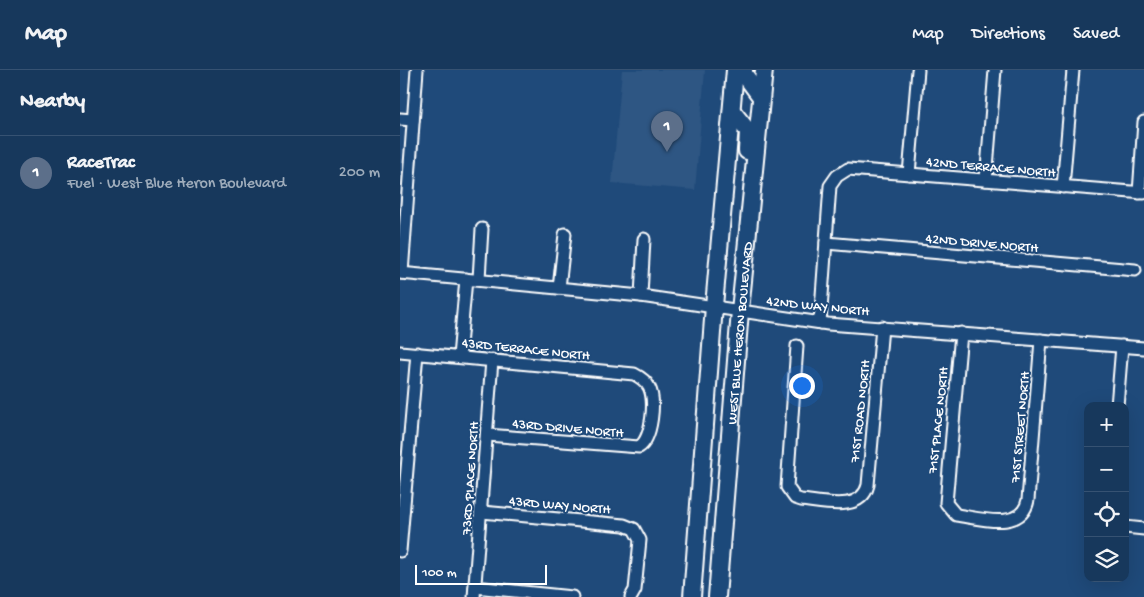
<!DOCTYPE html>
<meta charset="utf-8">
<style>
:root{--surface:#17385c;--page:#203f62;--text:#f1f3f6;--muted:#9eacbb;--line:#365272;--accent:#8abfa5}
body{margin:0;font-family:"Gochi Hand",sans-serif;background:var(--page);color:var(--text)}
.controls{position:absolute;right:15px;bottom:15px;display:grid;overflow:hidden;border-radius:10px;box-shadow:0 5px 20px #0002}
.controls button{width:45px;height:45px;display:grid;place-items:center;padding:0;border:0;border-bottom:1px solid var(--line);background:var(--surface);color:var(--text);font:25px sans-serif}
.scale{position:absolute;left:15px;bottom:12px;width:132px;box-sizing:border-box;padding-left:5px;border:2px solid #fff;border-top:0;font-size:14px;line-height:18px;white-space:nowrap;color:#fff;-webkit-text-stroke:4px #1f4a7a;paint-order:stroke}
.you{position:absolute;left:401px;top:315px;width:18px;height:18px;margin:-12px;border:4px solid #fff;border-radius:50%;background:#1a73e8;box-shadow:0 0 0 8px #1a73e833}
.badge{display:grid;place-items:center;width:32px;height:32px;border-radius:50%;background:var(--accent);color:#fff;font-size:16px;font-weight:700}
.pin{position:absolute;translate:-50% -41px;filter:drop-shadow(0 1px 2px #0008)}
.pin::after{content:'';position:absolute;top:26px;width:18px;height:15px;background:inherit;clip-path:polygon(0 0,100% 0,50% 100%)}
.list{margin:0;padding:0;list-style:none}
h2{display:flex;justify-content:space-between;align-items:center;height:65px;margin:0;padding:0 20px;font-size:21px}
h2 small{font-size:16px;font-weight:400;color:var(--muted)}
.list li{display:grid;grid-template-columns:32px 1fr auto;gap:15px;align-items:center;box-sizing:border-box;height:75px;padding:0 20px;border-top:1px solid var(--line)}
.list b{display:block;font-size:19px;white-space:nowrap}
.list p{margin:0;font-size:16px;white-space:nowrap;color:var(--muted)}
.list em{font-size:16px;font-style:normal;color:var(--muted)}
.icon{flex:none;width:28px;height:28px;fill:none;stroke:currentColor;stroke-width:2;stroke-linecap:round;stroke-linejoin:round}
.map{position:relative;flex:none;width:744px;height:527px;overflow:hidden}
header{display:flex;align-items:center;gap:30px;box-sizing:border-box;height:70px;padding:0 25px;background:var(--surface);border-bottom:1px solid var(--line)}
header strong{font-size:24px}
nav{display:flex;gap:28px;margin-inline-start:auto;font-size:18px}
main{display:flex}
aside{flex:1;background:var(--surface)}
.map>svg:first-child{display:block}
.built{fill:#2e5683}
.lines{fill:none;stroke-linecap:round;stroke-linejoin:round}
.minor-casing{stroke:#fff;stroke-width:15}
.highway-casing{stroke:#fff;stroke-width:20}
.minor{stroke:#1f4a7a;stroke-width:11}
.highway{stroke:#1f4a7a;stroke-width:16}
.labels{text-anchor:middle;stroke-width:4;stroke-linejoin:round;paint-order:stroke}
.street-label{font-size:14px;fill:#fff;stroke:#1f4a7a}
</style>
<header>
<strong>Map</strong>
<nav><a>Map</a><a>Directions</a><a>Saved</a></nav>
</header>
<main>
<aside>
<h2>Nearby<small></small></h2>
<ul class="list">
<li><span class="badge" style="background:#5c6f8a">1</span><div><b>RaceTrac</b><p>Fuel · West Blue Heron Boulevard</p></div><em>200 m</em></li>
</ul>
</aside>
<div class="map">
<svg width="744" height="527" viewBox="0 0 744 527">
<rect width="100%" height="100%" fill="#1f4a7a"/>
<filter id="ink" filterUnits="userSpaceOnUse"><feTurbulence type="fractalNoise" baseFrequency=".02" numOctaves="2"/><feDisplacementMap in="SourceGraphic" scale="10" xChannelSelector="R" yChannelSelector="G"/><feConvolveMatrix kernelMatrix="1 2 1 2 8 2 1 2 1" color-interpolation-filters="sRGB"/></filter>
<g filter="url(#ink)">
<polygon class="built" points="222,0 305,0 295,120 212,113"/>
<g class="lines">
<g class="minor-casing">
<g id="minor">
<polyline points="0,49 13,50"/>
<polyline points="509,104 518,0"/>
<polyline points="586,110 595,0"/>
<polyline points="663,117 673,0"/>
<polyline points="739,123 744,52"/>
<polyline points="426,173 735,200"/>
<polyline points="0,203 241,226 428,254 744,278"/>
<polyline points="2,203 17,0"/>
<polyline points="79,209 82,159"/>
<polyline points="159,218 165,164"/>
<polyline points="241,226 244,169"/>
<polyline points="420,253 430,116 437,106 448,99 744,123"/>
<path d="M561 263 546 433 556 445C579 448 622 462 628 430L641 270"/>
<path d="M397 276 387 417 395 428 401 430C423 432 461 443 468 415L482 257"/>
<path d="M0 282 234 304C240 307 246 311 249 317 256 330 252 369 239 377L87 365"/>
<polyline points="59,287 66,209"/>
<polyline points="717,336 722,276"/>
<polyline points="82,442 224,455 234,459 240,470 235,520 231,527"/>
<polyline points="725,457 744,459"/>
<polyline points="0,481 17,283"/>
<polyline points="75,517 172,527"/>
<polyline points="74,527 92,290"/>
</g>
</g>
<g class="highway-casing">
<g id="highway">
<polyline points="344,0 344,4 361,27"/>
<polyline points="332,41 348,61 347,81"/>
<polyline points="292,527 314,236 335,0"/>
<path id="s1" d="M317 527 340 241 364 0"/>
</g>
</g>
<use href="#minor" class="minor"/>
<use href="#highway" class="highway"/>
</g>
</g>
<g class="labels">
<g class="street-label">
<text transform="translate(591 96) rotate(5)" y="5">42ND TERRACE NORTH</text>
<text transform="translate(582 172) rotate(5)" y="5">42ND DRIVE NORTH</text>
<text transform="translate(418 235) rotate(6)" y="5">42ND WAY NORTH</text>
<text dy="5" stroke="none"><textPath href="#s1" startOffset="265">WEST BLUE HERON BOULEVARD</textPath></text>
<text transform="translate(126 278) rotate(6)" y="5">43RD TERRACE NORTH</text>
<text transform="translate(459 341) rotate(-84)" y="5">71ST ROAD NORTH</text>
<text transform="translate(537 350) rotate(-84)" y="5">71ST PLACE NORTH</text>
<text transform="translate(168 357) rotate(5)" y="5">43RD DRIVE NORTH</text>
<text transform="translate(619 357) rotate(-85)" y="5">71ST STREET NORTH</text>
<text transform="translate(69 408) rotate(-86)" y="5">73RD PLACE NORTH</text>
<text transform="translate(160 434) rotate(5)" y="5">43RD WAY NORTH</text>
</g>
</g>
</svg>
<div class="controls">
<button>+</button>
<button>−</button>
<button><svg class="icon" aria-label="locate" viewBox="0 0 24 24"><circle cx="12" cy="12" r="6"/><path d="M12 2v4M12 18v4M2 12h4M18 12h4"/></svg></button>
<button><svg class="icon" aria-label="layers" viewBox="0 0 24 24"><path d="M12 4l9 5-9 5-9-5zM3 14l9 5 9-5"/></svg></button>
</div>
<div class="scale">100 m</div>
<div class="you"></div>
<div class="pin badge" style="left:267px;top:82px;background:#5c6f8a">1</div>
</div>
</main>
